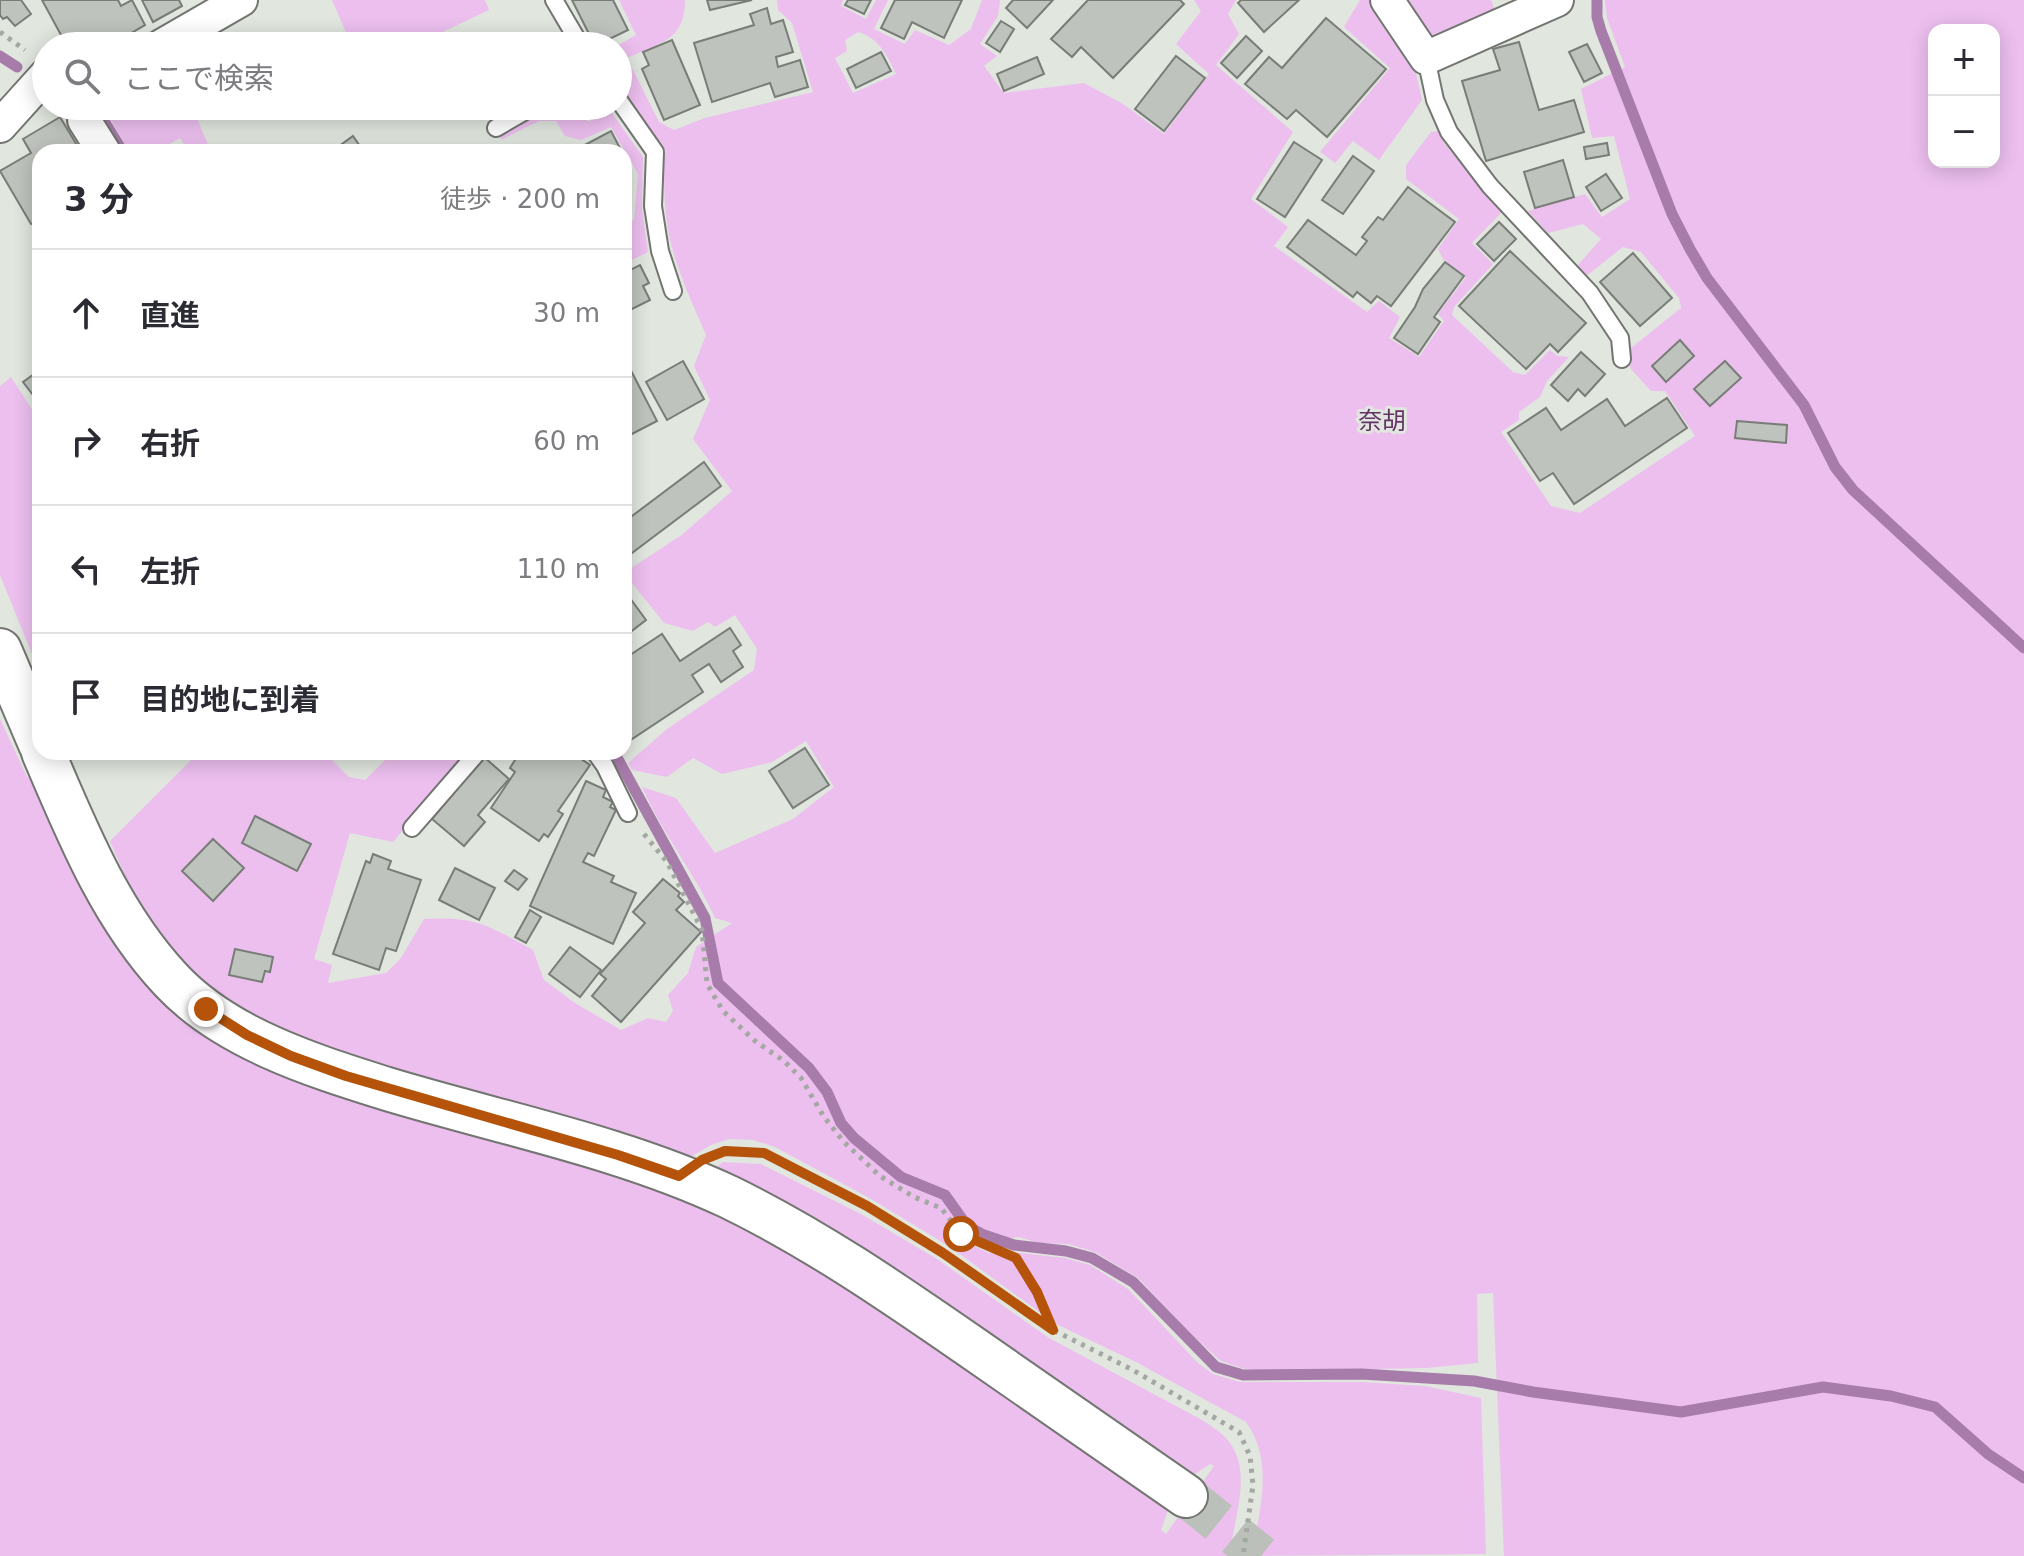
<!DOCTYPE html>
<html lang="ja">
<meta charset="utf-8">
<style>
:root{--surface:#fff;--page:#f2f2f3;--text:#2b2b33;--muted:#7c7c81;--line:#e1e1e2}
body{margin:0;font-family:"DejaVu Sans","Noto Sans JP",sans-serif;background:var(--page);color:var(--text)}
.controls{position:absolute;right:24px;top:24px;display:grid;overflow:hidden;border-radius:16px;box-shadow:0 4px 20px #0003}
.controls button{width:72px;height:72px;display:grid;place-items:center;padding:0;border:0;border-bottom:2px solid var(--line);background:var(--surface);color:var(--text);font:40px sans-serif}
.stop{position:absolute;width:24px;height:24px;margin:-18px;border:6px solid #b45309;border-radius:50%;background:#fff}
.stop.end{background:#b45309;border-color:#fff;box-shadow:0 2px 8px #0008}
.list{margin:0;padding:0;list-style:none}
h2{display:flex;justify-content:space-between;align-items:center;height:104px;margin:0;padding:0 32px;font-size:34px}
h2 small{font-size:26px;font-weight:400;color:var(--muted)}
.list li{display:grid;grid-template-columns:52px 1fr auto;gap:24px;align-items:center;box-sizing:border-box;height:128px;padding:0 32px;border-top:2px solid var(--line)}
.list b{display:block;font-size:30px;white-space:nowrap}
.list em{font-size:26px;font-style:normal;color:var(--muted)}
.icon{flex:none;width:44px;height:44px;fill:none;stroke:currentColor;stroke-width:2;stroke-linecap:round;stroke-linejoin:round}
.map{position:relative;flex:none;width:2024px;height:1556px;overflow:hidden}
.search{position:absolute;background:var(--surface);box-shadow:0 4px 20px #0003;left:32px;top:32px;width:600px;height:88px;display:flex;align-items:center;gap:20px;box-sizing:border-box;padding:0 28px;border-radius:44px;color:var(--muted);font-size:30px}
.panel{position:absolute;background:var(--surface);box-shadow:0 4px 20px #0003;left:32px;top:144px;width:600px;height:616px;border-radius:24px}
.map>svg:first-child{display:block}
.green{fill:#edbfef;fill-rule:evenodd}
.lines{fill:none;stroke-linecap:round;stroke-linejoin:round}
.stream{stroke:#a77baa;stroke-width:11}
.building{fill:#bfc3bd;stroke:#797d77;stroke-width:2}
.tertiary-tunnel{stroke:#bbc0ba;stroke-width:42;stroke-dasharray:42 21;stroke-linecap:butt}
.service-casing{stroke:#727570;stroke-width:20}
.minor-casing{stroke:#727570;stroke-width:36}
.tertiary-casing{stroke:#727570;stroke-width:46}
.path{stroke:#a4a8a2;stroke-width:5;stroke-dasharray:4 6;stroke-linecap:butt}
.service{stroke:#fff;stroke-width:16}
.minor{stroke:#fff;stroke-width:32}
.tertiary{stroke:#fff;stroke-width:42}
.route{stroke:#b45309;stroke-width:10}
.labels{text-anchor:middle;stroke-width:6;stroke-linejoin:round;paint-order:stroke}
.quarter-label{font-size:24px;fill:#633366;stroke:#e1e6df}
</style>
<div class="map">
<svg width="2024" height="1556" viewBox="0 0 2024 1556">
<rect width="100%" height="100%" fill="#e1e6df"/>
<g class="green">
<polygon points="332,0 485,0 489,10 430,38 433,46 381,46 378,39 352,46"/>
<path d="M619 0H685C685 41 660 43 627 58L659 122 674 130 705 118 813 92 792 23 778 10 777 0H843L841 6 866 19 876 0H888L874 29 905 44 915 30 949 45 971 29 982 0H1000L998 16 980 44 997 56 984 66 1004 93 1084 83 1123 104 1164 134 1209 74 1176 44 1201 11 1194 0H1236L1228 14 1239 34 1216 65 1293 132 1251 199 1288 227 1274 246 1367 312 1379 301 1400 317 1389 338 1419 357 1444 321 1438 314 1466 277 1443 259 1438 249 1459 219 1406 179V165L1431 132 1438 131 1444 143 1502 212 1472 243 1493 264 1454 307 1452 315 1513 372 1525 375 1550 350 1557 356 1569 357 1547 381 1540 397 1519 412V420L1501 432 1551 506 1580 513 1695 436 1665 391H1651L1630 368 1631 348 1681 308 1679 298 1641 252 1623 247 1585 277 1578 265 1601 239 1583 224 1548 233 1528 211 1585 194 1602 217 1630 199 1614 136 1592 138 1581 89 1625 67 1607 18 1605 0H2024V1556H1504L1493 1293 1477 1294 1478 1363 1426 1368 1273 1371 1245 1369 1221 1361 1190 1333 1138 1278 1095 1252 1068 1244 1039 1243 1019 1237 970 1244 989 1253 1012 1252 1065 1258 1090 1265 1128 1289 1198 1363 1213 1374 1240 1382H1362L1425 1386 1481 1398 1486 1554 1252 1556C1259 1510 1275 1463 1246 1422L1136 1362 1056 1324 950 1247 873 1200 775 1147 753 1140 729 1139 711 1145 692 1156H682C610 1135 538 1113 465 1092 369 1063 265 1039 190 969 151 933 130 888 110 841L199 752H324L349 777 365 780 393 752H469L393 842 350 833 314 959 332 965 328 983 386 973 401 958 424 919C477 916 489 926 533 950L544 980 575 1003 621 1030 648 1018 666 1022 673 1011 668 995 688 973 696 947 732 923 715 918C694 872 662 833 642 787L676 798 715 853 793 819 834 787 806 741 772 762 722 774 693 758 667 777 632 770 628 763 667 729 754 670 757 649 735 615 715 627 708 622 693 631 664 623 624 573 683 534 732 491 693 439 710 400 694 366 706 335C693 305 678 273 670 240 664 213 664 186 664 158L666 151 618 85 617 46 636 35ZM1934 30H1994V162H1934ZM858 32C879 38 887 55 896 74L853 93 835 58 847 51 845 40Z"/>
<polygon points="1360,0 1375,0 1413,60 1422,100 1379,160 1353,141 1335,163 1320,152 1390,68 1344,27"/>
<polygon points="1399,0 1491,0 1498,19 1438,45"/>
<polygon points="94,106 192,106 211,152 189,152 180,138 156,152 130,152 107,114"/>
<polygon points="547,106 577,106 588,122 609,109 643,157 642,208 648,252 624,264 624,225 634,220 638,174 611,127 581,140 565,136 556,121 539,121 501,140 500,132"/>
<polygon points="11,377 40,422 40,646 32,654 0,575 0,386"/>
<path d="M0 719 27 777 33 776 159 994 673 1191 811 1259 1170 1504 1161 1530 1166 1534 1214 1466 1210 1464 1192 1476 713 1170 723 1162 761 1164 861 1214 937 1259 1049 1338 1204 1421C1210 1426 1218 1430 1224 1436 1256 1468 1233 1517 1230 1556H0Z"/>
</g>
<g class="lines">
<g class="stream">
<polyline points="1597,0 1597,17 1601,31 1672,214 1690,249 1707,278 1804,405 1835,467 1853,490 2024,648"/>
<polyline points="0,56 17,67"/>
<polyline points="102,118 123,152"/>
<polyline points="614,752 705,918 718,983 809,1068 827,1092 841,1123 854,1138 901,1177 945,1195 967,1226 984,1235 1014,1245 1066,1251 1092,1258 1133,1282 1216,1367 1243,1375 1362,1374 1474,1381 1533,1392 1681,1412 1823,1387 1891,1396 1935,1407 1988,1454 2024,1478"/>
</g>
</g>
<g class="building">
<polygon points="0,0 21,0 31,14 15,26 7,17 3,19 0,15"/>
<polygon points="42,0 118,0 121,6 132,0 145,25 114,43 112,40 102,46 67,46"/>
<polygon points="142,0 179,0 182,6 153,22"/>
<polygon points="572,0 613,0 628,30 595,46"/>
<polygon points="707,0 752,0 710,10"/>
<polygon points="848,0 871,0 864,14 845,5"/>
<polygon points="895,0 962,0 944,38 912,22 904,39 881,28"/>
<polygon points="1013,0 1053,0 1027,28 1006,8"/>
<polygon points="1088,0 1180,0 1184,4 1113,78 1081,47 1072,57 1051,39"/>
<polygon points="1241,0 1299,0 1264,32 1238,3"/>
<polygon points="767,8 771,24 783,20 793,52 776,57 778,67 800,60 808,87 775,97 770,83 712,102 694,43 754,25 750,14"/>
<polygon points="1326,18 1386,69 1327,137 1296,110 1287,119 1245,84 1269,57 1282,68"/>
<polygon points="1001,21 1014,29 1000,52 986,43"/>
<polygon points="1246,36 1262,51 1237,78 1221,63"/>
<polygon points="672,40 700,105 664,120 642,69 649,65 643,52"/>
<polygon points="1519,42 1539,110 1574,100 1584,132 1486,161 1462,81 1500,70 1493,49"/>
<polygon points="1587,44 1602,73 1584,82 1569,52"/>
<polygon points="881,52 891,71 856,88 847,69"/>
<polygon points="1176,56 1205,78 1164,131 1135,109"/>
<polygon points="1037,57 1044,74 1004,91 997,74"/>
<polygon points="60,117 81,152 40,152 40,219 31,224 0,171 31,153 23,139"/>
<polygon points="611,131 622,152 584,152 581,147"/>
<polygon points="353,136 364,152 331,152"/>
<polygon points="1294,142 1322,160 1285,217 1257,199"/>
<polygon points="1607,143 1609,155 1586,159 1584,147"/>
<polygon points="1353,156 1374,171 1343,214 1322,200"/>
<polygon points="1563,160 1574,197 1535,208 1524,172"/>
<polygon points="1606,174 1622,198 1601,211 1586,187"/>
<polygon points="1408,187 1455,222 1391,306 1377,296 1371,303 1357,292 1353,297 1287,247 1308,220 1356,255 1367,241 1362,237 1378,217 1383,220"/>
<polygon points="1499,222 1516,239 1494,261 1477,244"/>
<polygon points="1510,251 1586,323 1558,352 1550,344 1526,369 1459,306"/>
<polygon points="1633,253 1672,298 1640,326 1600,282"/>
<polygon points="1445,262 1464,276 1434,317 1440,322 1418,354 1394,338 1415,307 1423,289"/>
<polygon points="640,265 649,283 643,286 650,300 624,313 624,273"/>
<polygon points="1680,340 1694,356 1666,382 1652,366"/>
<polygon points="1581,352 1605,374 1585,396 1578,389 1568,401 1551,385"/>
<polygon points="624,357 657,421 624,438"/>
<polygon points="683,361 704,399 667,420 646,382"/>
<polygon points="1725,361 1741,378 1710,406 1694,389"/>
<polygon points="40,370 40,404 23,382"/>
<polygon points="1667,398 1687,428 1574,504 1553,473 1540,481 1508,433 1546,408 1561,430 1607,399 1625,426"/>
<polygon points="1737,421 1787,425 1786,443 1735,438"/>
<polygon points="704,462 721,486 624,559 624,522"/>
<polygon points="624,590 646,620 624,637"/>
<polygon points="730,628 741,645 733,651 743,667 721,682 709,664 692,675 703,692 629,741 624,733 624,659 662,634 680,661"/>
<polygon points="805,748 829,785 793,808 769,771"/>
<polygon points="520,752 571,752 590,765 558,811 563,814 548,837 544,834 539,841 491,808 515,772 510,768"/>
<polygon points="484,757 509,779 478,815 485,822 464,846 432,819"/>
<polygon points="586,781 606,790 603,797 613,802 610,807 616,810 594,856 588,853 583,862 614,876 611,882 636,893 613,944 530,906"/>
<polygon points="255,816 311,844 297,871 242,843"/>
<polygon points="213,839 244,868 213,901 182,871"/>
<polygon points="373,854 391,861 388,869 421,880 396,951 386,948 379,970 333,954 366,861 370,863"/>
<polygon points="455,868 495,888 479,920 439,900"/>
<polygon points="514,870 527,879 518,890 505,881"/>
<polygon points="663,879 680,893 678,896 684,902 676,910 701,932 621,1022 592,996 606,979 600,974 645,923 633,912"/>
<polygon points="530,910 541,917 526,943 515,937"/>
<polygon points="570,947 601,970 580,997 549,974"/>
<polygon points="235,949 273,957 270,972 265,971 262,982 229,975"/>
</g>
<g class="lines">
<polyline class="tertiary-tunnel" points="1186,1496 1261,1556"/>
<g class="service-casing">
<g id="service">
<polyline points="554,0 581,46"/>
<polyline points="1426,58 1435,100 1449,132 1490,186 1590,293 1620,338 1622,359"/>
<polyline points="618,99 655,152 653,206 660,251 673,291"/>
<polyline points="496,128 534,106"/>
<polyline points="595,752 605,766 628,813"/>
<polyline points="412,828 478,752"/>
</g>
</g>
<g class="minor-casing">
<g id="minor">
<polyline points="1387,0 1426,58 1557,0"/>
<polyline points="161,46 241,0"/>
<polyline points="85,106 84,120 104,152"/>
<polyline points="0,126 46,75"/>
</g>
</g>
<g class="tertiary-casing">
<g id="tertiary">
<polyline points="0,650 40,744"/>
<path d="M43 752C77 832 111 916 171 980 225 1038 311 1065 384 1088 499 1123 620 1146 729 1197 815 1239 892 1292 970 1346 1042 1396 1114 1446 1186 1496"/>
</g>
</g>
<g class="path">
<polyline points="0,32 25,50"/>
<polyline points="644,834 667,862 702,930 707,984 723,1011 755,1041 784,1061 801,1078 824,1117 844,1142 880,1176 914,1197 941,1208 961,1234 1016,1258 1037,1292 1053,1329"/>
<polyline points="725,1151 764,1153 867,1206 943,1253 1053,1330 1131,1369 1239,1432 1250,1456 1253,1485 1243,1556"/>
</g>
<use href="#service" class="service"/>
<use href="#minor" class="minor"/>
<use href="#tertiary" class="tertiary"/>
</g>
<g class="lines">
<polyline class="route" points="206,1009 247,1035 291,1056 346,1076 618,1155 679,1176 702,1160 725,1151 764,1153 867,1206 943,1253 1053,1330 1037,1292 1016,1258 961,1234"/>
</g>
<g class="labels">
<g class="quarter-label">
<text x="1382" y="429">奈胡</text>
</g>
</g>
</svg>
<div class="controls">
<button>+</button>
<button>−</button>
</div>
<div class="stop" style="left:961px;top:1234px"></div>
<div class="stop end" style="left:206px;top:1009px"></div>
<div class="search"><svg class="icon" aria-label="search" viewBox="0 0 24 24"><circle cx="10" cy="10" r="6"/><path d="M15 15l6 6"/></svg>ここで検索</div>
<section class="panel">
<h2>3 分<small>徒歩 · 200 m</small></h2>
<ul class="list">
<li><svg class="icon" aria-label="ahead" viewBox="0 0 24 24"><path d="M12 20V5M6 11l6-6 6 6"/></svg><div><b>直進</b></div><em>30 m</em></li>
<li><svg class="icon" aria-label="right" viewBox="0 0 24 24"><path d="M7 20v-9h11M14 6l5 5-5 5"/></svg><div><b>右折</b></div><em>60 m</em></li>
<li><svg class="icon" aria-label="left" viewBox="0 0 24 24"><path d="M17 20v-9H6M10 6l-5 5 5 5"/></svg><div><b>左折</b></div><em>110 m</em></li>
<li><svg class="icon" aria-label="arrive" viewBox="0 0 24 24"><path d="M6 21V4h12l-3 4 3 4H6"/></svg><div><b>目的地に到着</b></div></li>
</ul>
</section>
</div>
